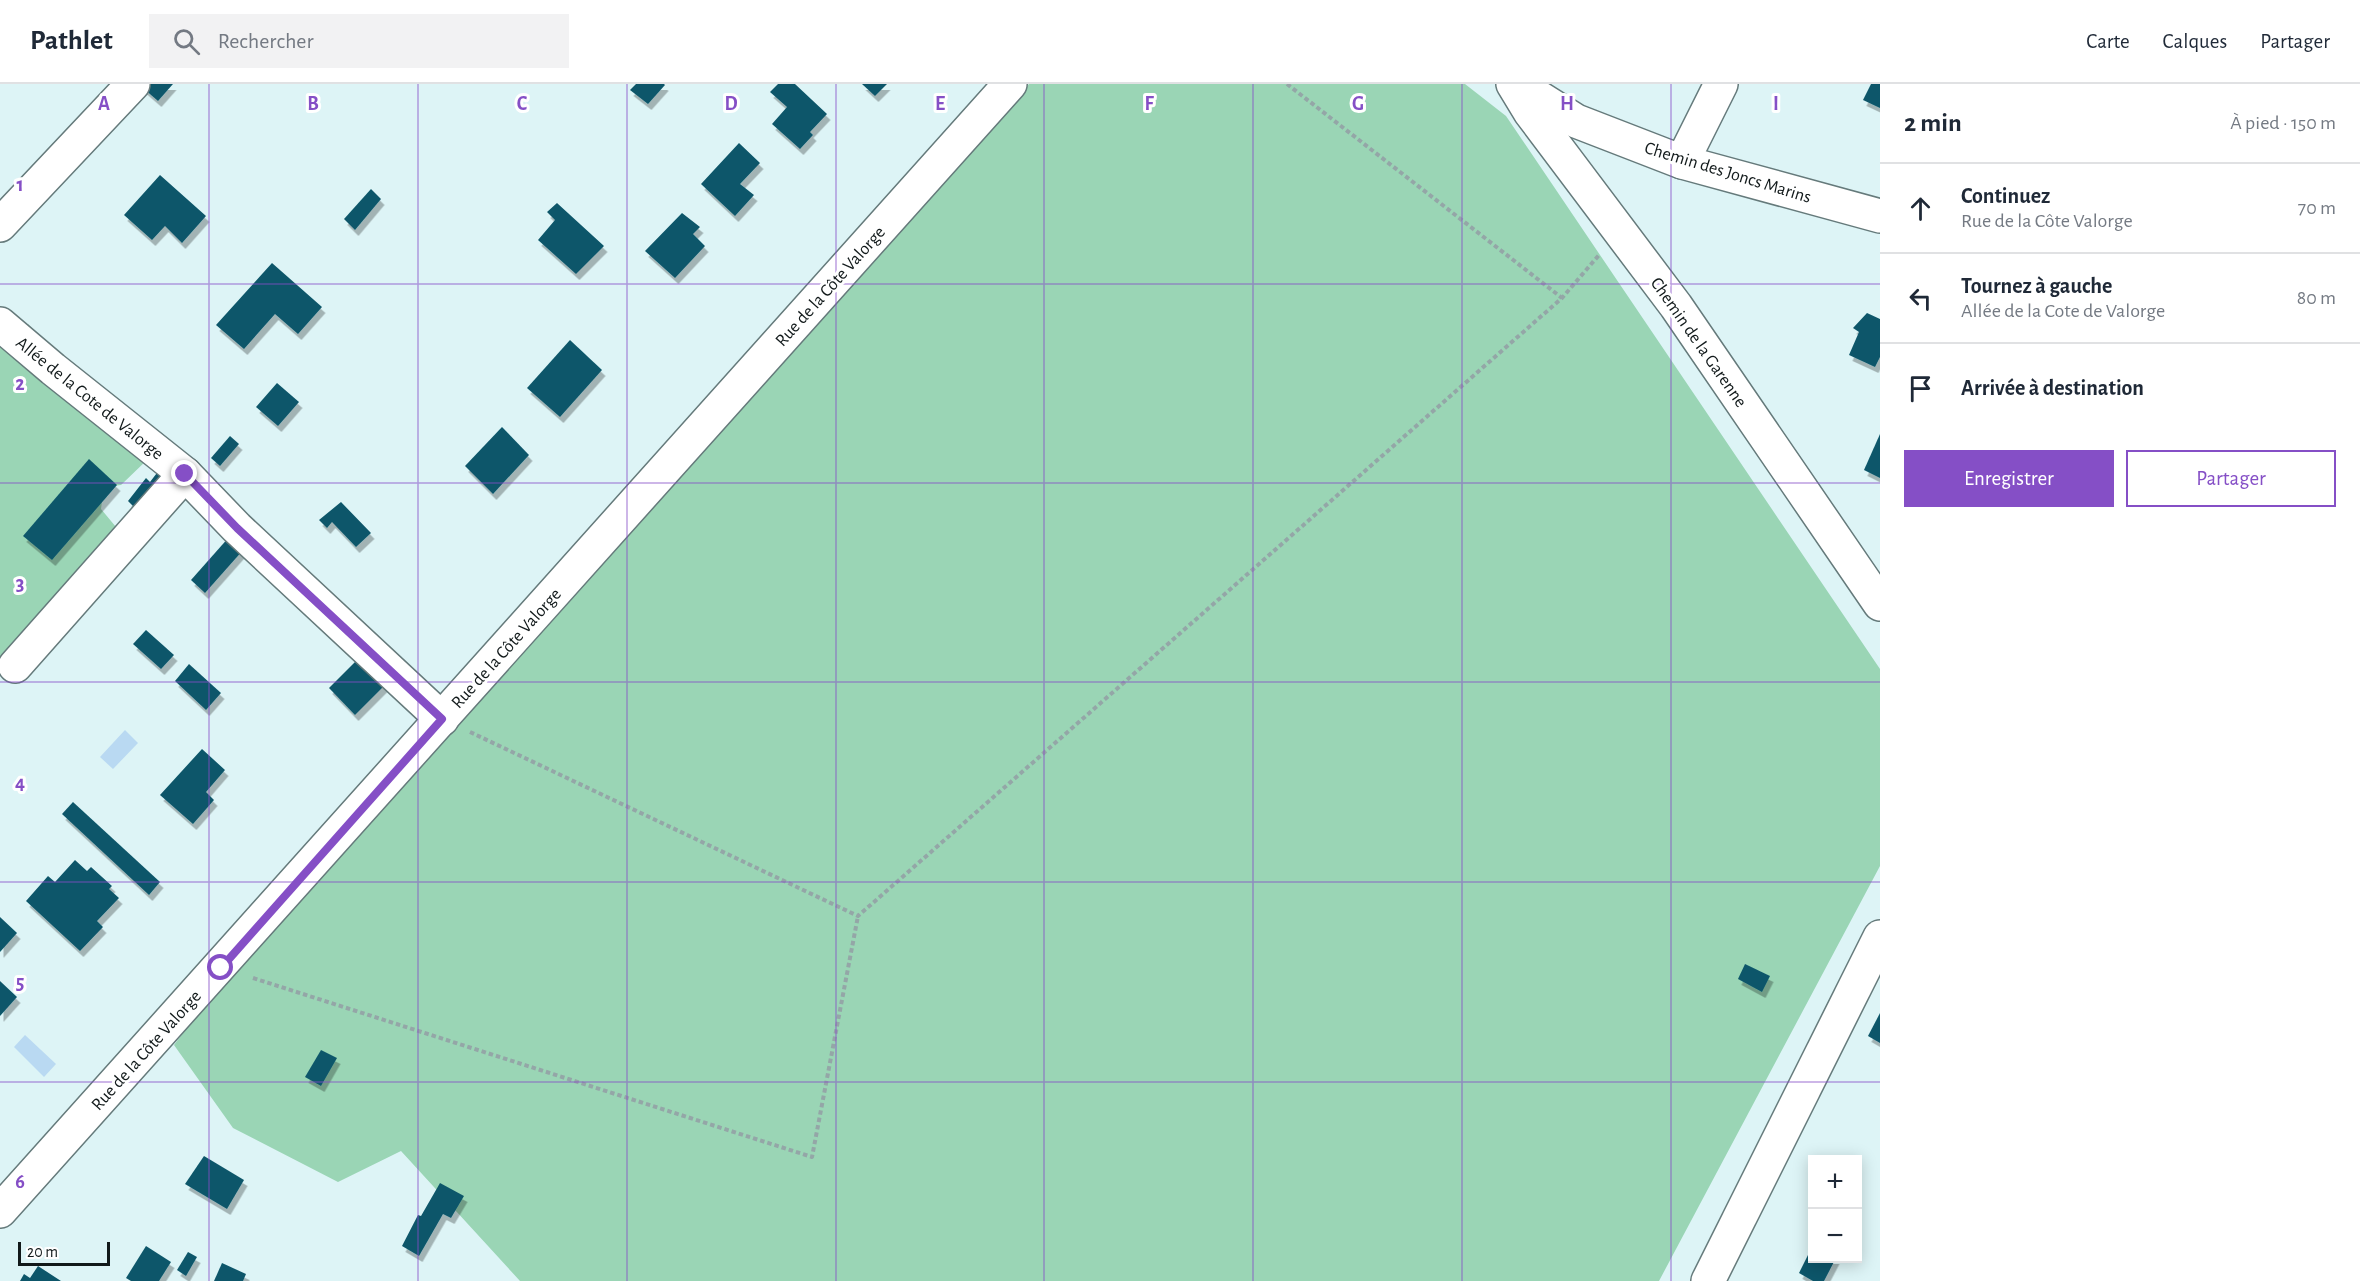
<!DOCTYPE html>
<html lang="fr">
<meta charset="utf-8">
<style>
:root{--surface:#fff;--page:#f2f2f3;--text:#1f2937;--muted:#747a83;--line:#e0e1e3;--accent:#854fc6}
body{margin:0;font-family:"Alegreya Sans",sans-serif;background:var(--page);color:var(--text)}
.controls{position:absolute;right:18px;bottom:18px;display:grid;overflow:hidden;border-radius:0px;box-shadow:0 3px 15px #0003}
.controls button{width:54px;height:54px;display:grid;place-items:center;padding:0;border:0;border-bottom:2px solid var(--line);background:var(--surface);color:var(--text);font:30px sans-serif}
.scale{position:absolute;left:18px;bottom:15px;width:92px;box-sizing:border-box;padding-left:6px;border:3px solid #11191a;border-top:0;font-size:16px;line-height:21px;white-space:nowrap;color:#11191a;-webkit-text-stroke:4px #fff;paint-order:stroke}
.stop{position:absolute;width:18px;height:18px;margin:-14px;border:4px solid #854fc6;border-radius:50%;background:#fff}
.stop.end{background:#854fc6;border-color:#fff;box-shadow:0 2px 6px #0008}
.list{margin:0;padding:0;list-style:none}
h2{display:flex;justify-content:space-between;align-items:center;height:78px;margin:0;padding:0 24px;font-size:26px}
h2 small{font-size:20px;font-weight:400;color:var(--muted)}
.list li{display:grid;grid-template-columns:39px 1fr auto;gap:18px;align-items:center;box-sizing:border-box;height:90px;padding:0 24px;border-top:2px solid var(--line)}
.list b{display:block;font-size:22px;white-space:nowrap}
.list p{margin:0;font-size:20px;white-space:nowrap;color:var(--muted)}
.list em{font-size:20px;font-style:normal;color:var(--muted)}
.actions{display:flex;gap:12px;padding:18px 24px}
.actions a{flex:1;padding:14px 0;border:2px solid var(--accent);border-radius:0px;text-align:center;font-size:21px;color:var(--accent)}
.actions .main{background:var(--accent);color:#fff}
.icon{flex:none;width:33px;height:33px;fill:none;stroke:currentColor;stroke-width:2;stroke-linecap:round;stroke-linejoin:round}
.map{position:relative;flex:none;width:1880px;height:1197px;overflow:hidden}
header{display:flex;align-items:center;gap:36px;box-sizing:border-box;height:84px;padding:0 30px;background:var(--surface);border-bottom:2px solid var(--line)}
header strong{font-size:28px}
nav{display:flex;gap:33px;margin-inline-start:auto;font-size:21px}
.search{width:420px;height:54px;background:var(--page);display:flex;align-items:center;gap:15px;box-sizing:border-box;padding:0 21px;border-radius:0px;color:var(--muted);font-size:22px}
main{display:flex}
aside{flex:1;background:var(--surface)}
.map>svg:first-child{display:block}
.green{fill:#9ad5b5}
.water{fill:#b9d9f2}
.building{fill:#0e576a;filter:url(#shadow)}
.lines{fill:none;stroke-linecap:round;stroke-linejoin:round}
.minor-casing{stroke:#657a7b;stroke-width:36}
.path{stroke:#94a6a7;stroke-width:4;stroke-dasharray:4.5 3;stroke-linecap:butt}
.minor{stroke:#fff;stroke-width:33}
.route{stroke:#854fc6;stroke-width:8}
.grid{fill:none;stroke:#854fc6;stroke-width:1.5;stroke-opacity:0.55}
.labels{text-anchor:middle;stroke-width:6;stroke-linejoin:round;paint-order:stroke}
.street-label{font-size:18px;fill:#11191a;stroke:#fff}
.grid-label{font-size:20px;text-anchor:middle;font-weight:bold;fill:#854fc6;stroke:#fff;stroke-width:6;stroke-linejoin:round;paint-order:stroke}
</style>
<header>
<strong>Pathlet</strong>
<div class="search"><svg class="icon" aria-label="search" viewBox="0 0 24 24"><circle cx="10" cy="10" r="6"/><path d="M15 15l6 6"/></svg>Rechercher</div>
<nav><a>Carte</a><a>Calques</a><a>Partager</a></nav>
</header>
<main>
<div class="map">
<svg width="1880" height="1197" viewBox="0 0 1880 1197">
<defs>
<filter id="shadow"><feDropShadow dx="3.5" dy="6" stdDeviation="0" flood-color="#0004"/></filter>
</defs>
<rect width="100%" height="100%" fill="#ddf4f6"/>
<g class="green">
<polygon points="1029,0 1465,0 1506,32 1880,585 1880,782 1659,1197 520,1197 401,1067 338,1098 233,1044 174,961 229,888"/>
<polygon points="28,240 149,374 121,401 104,403 101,425 116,443 13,566 0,574 0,246"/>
</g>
<g class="water">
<polygon points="125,646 138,659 113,685 100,673"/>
<polygon points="25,951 56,980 44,993 14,963"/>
</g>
<g class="building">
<polygon points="146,0 173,0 158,17 143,4"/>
<polygon points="636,0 664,0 665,1 648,20 630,6"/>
<polygon points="778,0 795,0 827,30 810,48 813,51 800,65 772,40 787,23 770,8"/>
<polygon points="862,0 887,0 875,12"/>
<polygon points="1871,0 1880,0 1880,24 1863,16"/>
<polygon points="739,59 760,79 740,100 754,111 735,132 701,100"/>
<polygon points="160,91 206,132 182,159 165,142 152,156 124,131"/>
<polygon points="371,105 381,115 355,146 344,135"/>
<polygon points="557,119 604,162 576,190 538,156 555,136 547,128"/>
<polygon points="682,129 700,143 693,150 705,162 675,194 645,167"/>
<polygon points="272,179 322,223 298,250 275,230 244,265 216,241"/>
<polygon points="1867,229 1880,235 1880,273 1875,283 1849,271 1859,248 1853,244"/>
<polygon points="570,256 602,286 560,333 527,304"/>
<polygon points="277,299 299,318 278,342 256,323"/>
<polygon points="502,343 529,371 493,410 465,382"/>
<polygon points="1880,350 1880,394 1864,386"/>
<polygon points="230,352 239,360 220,382 211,374"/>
<polygon points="89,375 117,401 52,476 23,452"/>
<polygon points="163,381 173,391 139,428 128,417 146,394 150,398"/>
<polygon points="341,418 371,449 356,463 332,438 327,444 319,436"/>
<polygon points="230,452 244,465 205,509 191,496"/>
<polygon points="146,546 174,571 161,585 133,560"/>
<polygon points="366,567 391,595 355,631 329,604"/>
<polygon points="189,580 221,609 206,626 175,597"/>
<polygon points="202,665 225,686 206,708 214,716 193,740 160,711"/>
<polygon points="73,718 160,798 149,811 62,730"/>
<polygon points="75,776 87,787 91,783 112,802 109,805 119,814 97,837 103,843 80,867 26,817 48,792 55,798"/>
<polygon points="0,833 17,849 0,868"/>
<polygon points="1745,880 1770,892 1762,908 1738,895"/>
<polygon points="0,897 17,913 0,932"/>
<polygon points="1880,929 1880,959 1868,952"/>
<polygon points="321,966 337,974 321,1002 305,993"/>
<polygon points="204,1072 244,1096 227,1125 185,1100"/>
<polygon points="440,1099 464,1112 451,1134 443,1130 419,1172 402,1162 418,1131 421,1132"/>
<polygon points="146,1162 171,1178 159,1197 131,1197 126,1194"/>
<polygon points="1812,1163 1812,1174 1836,1174 1824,1197 1813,1197 1799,1189"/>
<polygon points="188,1168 197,1173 186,1192 177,1186"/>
<polygon points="222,1179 246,1190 243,1197 214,1197"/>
<polygon points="38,1182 61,1197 20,1197 24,1190 30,1194"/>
</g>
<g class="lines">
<g class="minor-casing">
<g id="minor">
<polyline points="1513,0 1530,28 1676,222 1880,520"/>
<polyline points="1519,1 1576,37 1682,78 1880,132"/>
<polyline points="1682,78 1721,0"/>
<polyline points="0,141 133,0"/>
<polyline points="0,240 53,285 185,390 237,444 442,635"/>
<polyline points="15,582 185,390"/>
<polyline points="0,1127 1010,0"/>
<polyline points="1708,1197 1880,853"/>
</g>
</g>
<g class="path">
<polyline points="1287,0 1562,214"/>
<polyline points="470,648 858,832 1562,214 1599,171"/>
<polyline points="253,894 812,1073 858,832"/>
</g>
<use href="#minor" class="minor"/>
</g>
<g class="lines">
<polyline class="route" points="185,390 237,444 442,635 221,884"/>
</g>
<path class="grid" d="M209 0V1197M418 0V1197M627 0V1197M836 0V1197M1044 0V1197M1253 0V1197M1462 0V1197M1671 0V1197M0 200H1880M0 399H1880M0 598H1880M0 798H1880M0 998H1880"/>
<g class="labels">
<g class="street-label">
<text transform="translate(1728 88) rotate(17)" y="6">Chemin des Joncs Marins</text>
<text transform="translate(830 202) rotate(-48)" y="6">Rue de la Côte Valorge</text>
<text transform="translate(1699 258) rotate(55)" y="6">Chemin de la Garenne</text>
<text transform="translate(90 314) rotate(39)" y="6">Allée de la Cote de Valorge</text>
<text transform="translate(506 564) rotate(-48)" y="6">Rue de la Côte Valorge</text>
<text transform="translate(146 966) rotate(-48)" y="6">Rue de la Côte Valorge</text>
</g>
</g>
<g class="grid-label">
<text x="104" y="26">A</text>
<text x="313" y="26">B</text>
<text x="522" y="26">C</text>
<text x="731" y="26">D</text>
<text x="940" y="26">E</text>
<text x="1149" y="26">F</text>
<text x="1358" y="26">G</text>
<text x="1567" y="26">H</text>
<text x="1776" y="26">I</text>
<text x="20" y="107">1</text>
<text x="20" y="306">2</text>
<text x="20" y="506">3</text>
<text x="20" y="705">4</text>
<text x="20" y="905">5</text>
<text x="20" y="1104">6</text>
</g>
</svg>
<div class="controls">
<button>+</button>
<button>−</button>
</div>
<div class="scale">20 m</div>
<div class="stop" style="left:221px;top:884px"></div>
<div class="stop end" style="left:185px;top:390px"></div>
</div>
<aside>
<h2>2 min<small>À pied · 150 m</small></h2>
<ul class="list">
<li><svg class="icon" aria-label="ahead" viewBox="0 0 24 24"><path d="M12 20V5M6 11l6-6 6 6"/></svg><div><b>Continuez</b><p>Rue de la Côte Valorge</p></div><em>70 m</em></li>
<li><svg class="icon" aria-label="left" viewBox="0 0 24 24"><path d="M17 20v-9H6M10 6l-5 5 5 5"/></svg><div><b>Tournez à gauche</b><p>Allée de la Cote de Valorge</p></div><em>80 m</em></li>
<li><svg class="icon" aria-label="arrive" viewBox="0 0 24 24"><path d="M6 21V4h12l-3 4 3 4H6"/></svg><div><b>Arrivée à destination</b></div></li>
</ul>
<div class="actions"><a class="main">Enregistrer</a><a>Partager</a></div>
</aside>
</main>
